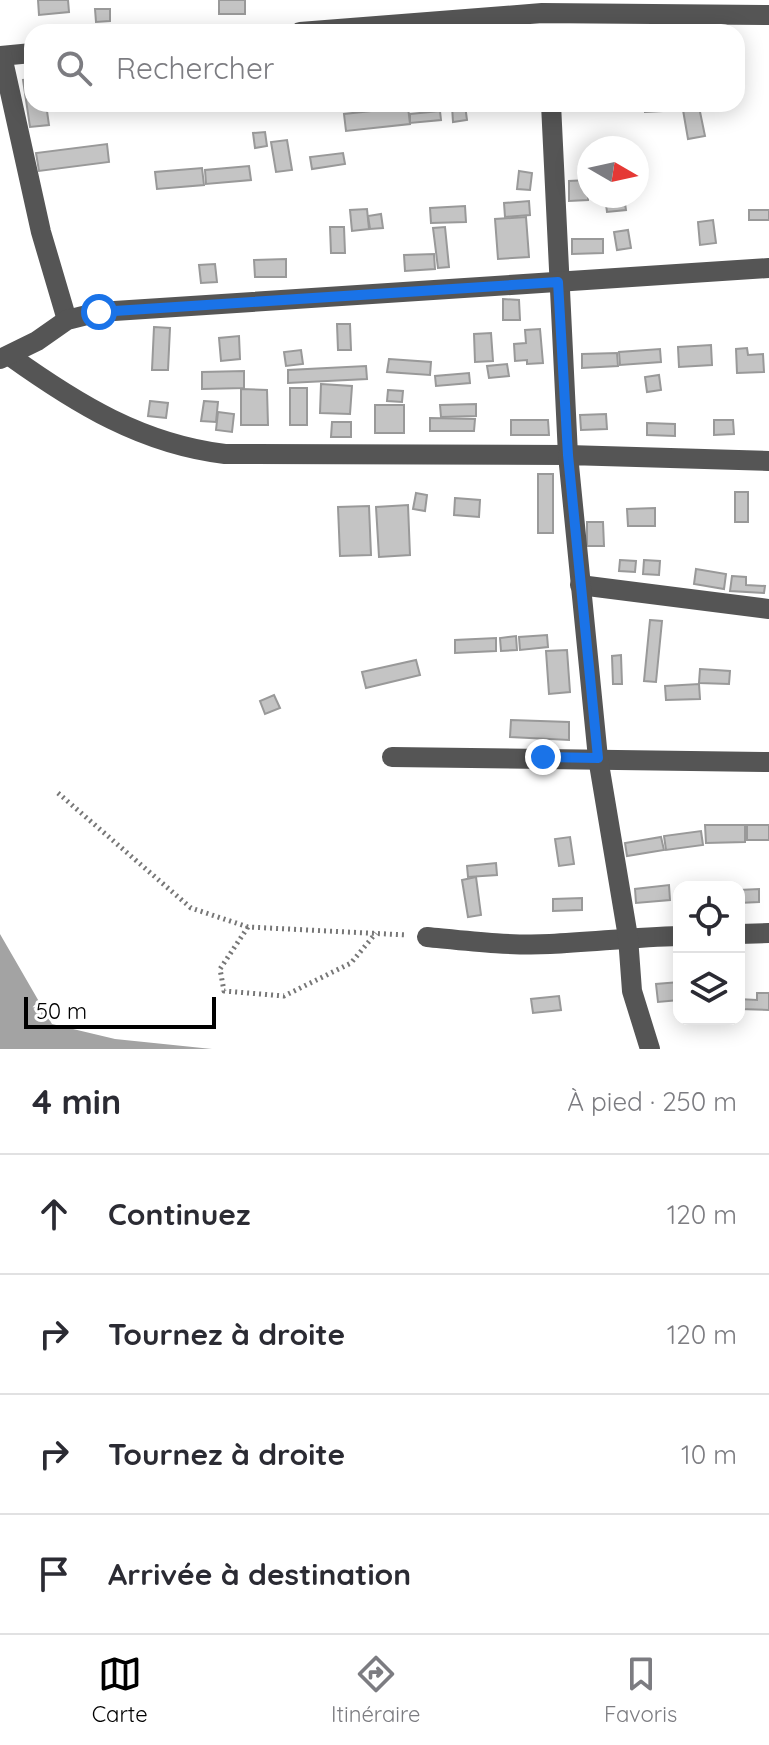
<!DOCTYPE html>
<html lang="fr">
<meta charset="utf-8">
<style>
:root{--surface:#fff;--page:#f7f7f7;--text:#2b2b33;--muted:#7c7c81;--line:#e1e1e2;--accent:#000}
body{margin:0;font-family:Quicksand,sans-serif;background:var(--page);color:var(--text)}
.controls{position:absolute;right:24px;bottom:24px;display:grid;overflow:hidden;border-radius:16px;box-shadow:0 4px 20px #0003}
.controls button{width:72px;height:72px;display:grid;place-items:center;padding:0;border:0;border-bottom:2px solid var(--line);background:var(--surface);color:var(--text);font:40px sans-serif}
.compass{position:absolute;left:577px;top:136px;width:72px;height:72px;border-radius:50%;background:var(--surface);box-shadow:0 4px 20px #0003;rotate:99deg}
.scale{position:absolute;left:24px;bottom:20px;width:192px;box-sizing:border-box;padding-left:8px;border:4px solid #000;border-top:0;font-size:22px;line-height:28px;white-space:nowrap;color:#000;-webkit-text-stroke:6px #fff;paint-order:stroke}
.stop{position:absolute;width:24px;height:24px;margin:-18px;border:6px solid #1a73e8;border-radius:50%;background:#fff}
.stop.end{background:#1a73e8;border-color:#fff;box-shadow:0 2px 8px #0008}
.list{margin:0;padding:0;list-style:none}
h2{display:flex;justify-content:space-between;align-items:center;height:104px;margin:0;padding:0 32px;font-size:34px}
h2 small{font-size:26px;font-weight:400;color:var(--muted)}
.list li{display:grid;grid-template-columns:52px 1fr auto;gap:24px;align-items:center;box-sizing:border-box;height:120px;padding:0 32px;border-top:2px solid var(--line)}
.list b{display:block;font-size:30px;white-space:nowrap}
.list em{font-size:26px;font-style:normal;color:var(--muted)}
.icon{flex:none;width:44px;height:44px;fill:none;stroke:currentColor;stroke-width:2;stroke-linecap:round;stroke-linejoin:round}
.map{position:relative;flex:none;width:769px;height:1049px;overflow:hidden}
.search{position:absolute;background:var(--surface);box-shadow:0 4px 20px #0003;left:24px;right:24px;top:24px;height:88px;display:flex;align-items:center;gap:20px;box-sizing:border-box;padding:0 28px;border-radius:24px;color:var(--muted);font-size:30px}
.sheet{height:584px;background:var(--surface)}
nav{display:flex;justify-content:space-around;align-items:center;box-sizing:border-box;height:112px;border-top:2px solid var(--line);background:var(--surface);font-size:22px;color:var(--muted)}
nav a{display:grid;justify-items:center;gap:4px}
nav .on{color:var(--accent)}
.map>svg:first-child{display:block}
.water{fill:#a3a3a3}
.building{fill:#c4c4c4;stroke:#999;stroke-width:2}
.lines{fill:none;stroke-linecap:round;stroke-linejoin:round}
.path{stroke:#777;stroke-width:5;stroke-dasharray:2 4;stroke-linecap:butt}
.minor{stroke:#555;stroke-width:20}
.route{stroke:#1a73e8;stroke-width:10}
</style>
<div class="map">
<svg width="769" height="1049" viewBox="0 0 769 1049">
<rect width="100%" height="100%" fill="#fff"/>
<polygon class="water" points="0,934 52,1024 115,1039 212,1049 0,1049"/>
<g class="building">
<polygon points="38,0 68,0 69,12 39,15"/>
<rect x="219" y="0" width="26" height="14"/>
<polygon points="95,9 110,9 110,21 96,22"/>
<polygon points="32,79 32,104 46,104 49,125 30,127 23,80"/>
<polygon points="597,104 630,104 630,109 597,110"/>
<polygon points="645,104 680,104 681,110 645,112"/>
<polygon points="465,105 467,120 453,122 452,106"/>
<polygon points="408,107 410,124 346,131 344,114"/>
<polygon points="699,107 705,136 688,139 683,110"/>
<polygon points="440,111 441,120 410,123 410,114"/>
<polygon points="265,132 267,146 255,148 253,133"/>
<polygon points="287,140 292,170 276,172 271,142"/>
<polygon points="107,144 109,162 39,171 36,153"/>
<polygon points="343,153 345,164 312,169 310,157"/>
<polygon points="249,166 251,180 206,184 205,170"/>
<polygon points="202,168 204,185 157,189 155,172"/>
<polygon points="519,171 532,173 530,190 517,189"/>
<polygon points="588,180 588,200 569,201 569,181"/>
<polygon points="605,196 624,196 626,210 607,212"/>
<polygon points="529,201 530,215 505,217 504,203"/>
<polygon points="465,206 466,222 431,223 430,208"/>
<polygon points="367,209 369,229 352,231 350,210"/>
<rect x="749" y="210" width="20" height="10"/>
<polygon points="381,214 383,228 370,229 368,216"/>
<polygon points="526,217 529,257 498,259 495,219"/>
<polygon points="713,220 716,243 700,245 698,222"/>
<polygon points="330,227 344,227 345,253 331,253"/>
<polygon points="445,227 449,267 438,268 433,228"/>
<polygon points="628,230 631,248 617,250 614,232"/>
<polygon points="572,239 603,239 603,253 572,254"/>
<polygon points="434,254 435,269 405,271 404,255"/>
<polygon points="286,259 286,277 255,277 254,260"/>
<polygon points="215,264 217,282 201,283 199,265"/>
<polygon points="503,299 519,300 520,320 503,320"/>
<polygon points="337,324 350,324 351,350 338,350"/>
<polygon points="154,327 170,328 168,370 152,370"/>
<polygon points="540,329 543,363 527,364 527,360 515,361 514,344 526,343 525,330"/>
<polygon points="491,333 493,361 475,362 474,334"/>
<polygon points="239,336 240,359 221,361 219,338"/>
<polygon points="711,345 712,365 679,367 678,347"/>
<polygon points="747,348 748,355 763,354 764,372 737,373 736,349"/>
<polygon points="660,349 661,362 620,365 619,352"/>
<polygon points="301,350 303,364 286,366 284,352"/>
<polygon points="617,353 618,366 582,368 582,354"/>
<polygon points="389,359 431,362 430,375 387,372"/>
<polygon points="507,364 509,376 489,378 487,366"/>
<polygon points="366,366 367,379 288,383 288,370"/>
<polygon points="244,371 244,388 202,389 202,372"/>
<polygon points="469,373 470,383 436,386 435,376"/>
<polygon points="659,375 661,390 647,392 645,377"/>
<polygon points="321,384 352,386 350,414 320,413"/>
<rect x="290" y="388" width="17" height="37"/>
<polygon points="241,389 267,390 268,425 241,425"/>
<polygon points="388,390 403,391 402,402 387,401"/>
<polygon points="150,401 168,403 166,418 148,416"/>
<polygon points="204,401 218,402 216,422 201,421"/>
<polygon points="476,404 476,416 441,417 440,405"/>
<rect x="375" y="405" width="29" height="28"/>
<polygon points="218,412 234,414 232,432 216,430"/>
<polygon points="606,414 607,429 581,430 580,415"/>
<polygon points="430,418 475,419 474,431 430,431"/>
<polygon points="511,420 548,420 549,435 511,435"/>
<polygon points="714,420 733,420 734,434 714,435"/>
<polygon points="332,422 351,422 351,437 331,437"/>
<polygon points="647,423 675,424 675,436 647,435"/>
<rect x="538" y="474" width="15" height="59"/>
<rect x="735" y="492" width="13" height="30"/>
<polygon points="416,493 427,495 425,511 413,509"/>
<polygon points="455,498 480,500 479,517 454,515"/>
<polygon points="408,505 410,555 379,557 376,507"/>
<polygon points="369,506 371,555 340,556 338,507"/>
<polygon points="655,508 655,526 628,526 627,509"/>
<polygon points="587,522 603,522 604,546 587,546"/>
<polygon points="620,560 636,561 635,572 619,571"/>
<polygon points="644,560 660,561 659,575 643,574"/>
<polygon points="696,569 726,574 724,589 694,584"/>
<polygon points="732,576 746,577 746,585 765,586 764,593 730,591"/>
<polygon points="650,620 662,621 656,682 644,681"/>
<polygon points="547,635 548,647 520,650 519,637"/>
<polygon points="516,636 517,650 501,651 500,638"/>
<polygon points="496,638 496,651 455,653 455,640"/>
<polygon points="567,650 570,692 549,694 546,651"/>
<polygon points="621,655 622,684 613,684 612,656"/>
<polygon points="416,660 420,675 366,688 362,672"/>
<polygon points="700,669 730,671 729,684 699,683"/>
<polygon points="699,684 700,699 666,700 665,686"/>
<polygon points="274,695 280,708 265,714 260,701"/>
<polygon points="511,720 569,722 569,740 510,737"/>
<polygon points="705,825 745,825 745,842 706,843"/>
<rect x="747" y="825" width="22" height="15"/>
<polygon points="701,831 703,845 666,850 664,836"/>
<polygon points="570,837 574,864 559,866 555,839"/>
<polygon points="661,837 664,850 627,856 625,843"/>
<polygon points="496,863 497,875 468,877 467,866"/>
<polygon points="476,877 481,915 468,917 462,880"/>
<polygon points="669,885 670,900 636,903 635,889"/>
<polygon points="759,889 759,902 739,903 739,890"/>
<polygon points="582,898 582,910 553,911 553,899"/>
<polygon points="679,982 679,1000 658,1002 656,984"/>
<polygon points="757,993 769,993 769,1010 739,1009 739,999 757,1000"/>
<polygon points="559,996 561,1010 533,1013 531,999"/>
</g>
<g class="lines">
<g class="path">
<polyline points="58,793 191,908 248,927 407,935"/>
<polyline points="248,927 220,969 224,991 284,996 351,963 376,933"/>
</g>
<g class="minor">
<polyline points="300,32 542,13 769,15"/>
<polyline points="0,56 32,53"/>
<polyline points="2,56 41,232 67,320"/>
<path d="M10 356C77 404 142 444 225 454L568 455 551 104"/>
<polyline points="0,359 37,341 67,320 99,312 769,268"/>
<polyline points="580,585 769,609"/>
<polyline points="392,757 769,762"/>
<polyline points="739,934 769,933"/>
<path d="M427 937C468 941 509 946 550 944 593 942 636 937 679 936"/>
<polyline points="650,1049 632,991 628,937 598,758 568,455 769,461"/>
</g>
</g>
<g class="lines">
<polyline class="route" points="99,312 558,282 568,455 598,758 543,757"/>
</g>
</svg>
<div class="controls">
<button><svg class="icon" aria-label="locate" viewBox="0 0 24 24"><circle cx="12" cy="12" r="6"/><path d="M12 2v4M12 18v4M2 12h4M18 12h4"/></svg></button>
<button><svg class="icon" aria-label="layers" viewBox="0 0 24 24"><path d="M12 4l9 5-9 5-9-5zM3 14l9 5 9-5"/></svg></button>
</div>
<svg class="compass" viewBox="-18 -18 36 36"><path d="M0-13l5 13h-10z" fill="#e53935"/><path d="M0 13l5-13h-10z" fill="#7c7c81"/></svg>
<div class="scale">50 m</div>
<div class="stop" style="left:99px;top:312px"></div>
<div class="stop end" style="left:543px;top:757px"></div>
<div class="search"><svg class="icon" aria-label="search" viewBox="0 0 24 24"><circle cx="10" cy="10" r="6"/><path d="M15 15l6 6"/></svg>Rechercher</div>
</div>
<section class="sheet">
<h2>4 min<small>À pied · 250 m</small></h2>
<ul class="list">
<li><svg class="icon" aria-label="ahead" viewBox="0 0 24 24"><path d="M12 20V5M6 11l6-6 6 6"/></svg><div><b>Continuez</b></div><em>120 m</em></li>
<li><svg class="icon" aria-label="right" viewBox="0 0 24 24"><path d="M7 20v-9h11M14 6l5 5-5 5"/></svg><div><b>Tournez à droite</b></div><em>120 m</em></li>
<li><svg class="icon" aria-label="right" viewBox="0 0 24 24"><path d="M7 20v-9h11M14 6l5 5-5 5"/></svg><div><b>Tournez à droite</b></div><em>10 m</em></li>
<li><svg class="icon" aria-label="arrive" viewBox="0 0 24 24"><path d="M6 21V4h12l-3 4 3 4H6"/></svg><div><b>Arrivée à destination</b></div></li>
</ul>
</section>
<nav>
<a class="on"><svg class="icon" aria-label="map" viewBox="0 0 24 24"><path d="M3 6l6-2 6 2 6-2v14l-6 2-6-2-6 2zM9 4v14M15 6v14"/></svg>Carte</a>
<a><svg class="icon" aria-label="directions" viewBox="0 0 24 24"><path d="M12 3l9 9-9 9-9-9zM9 14v-3h6M13 9l2 2-2 2"/></svg>Itinéraire</a>
<a><svg class="icon" aria-label="saved" viewBox="0 0 24 24"><path d="M7 4h10v16l-5-4-5 4z"/></svg>Favoris</a>
</nav>
